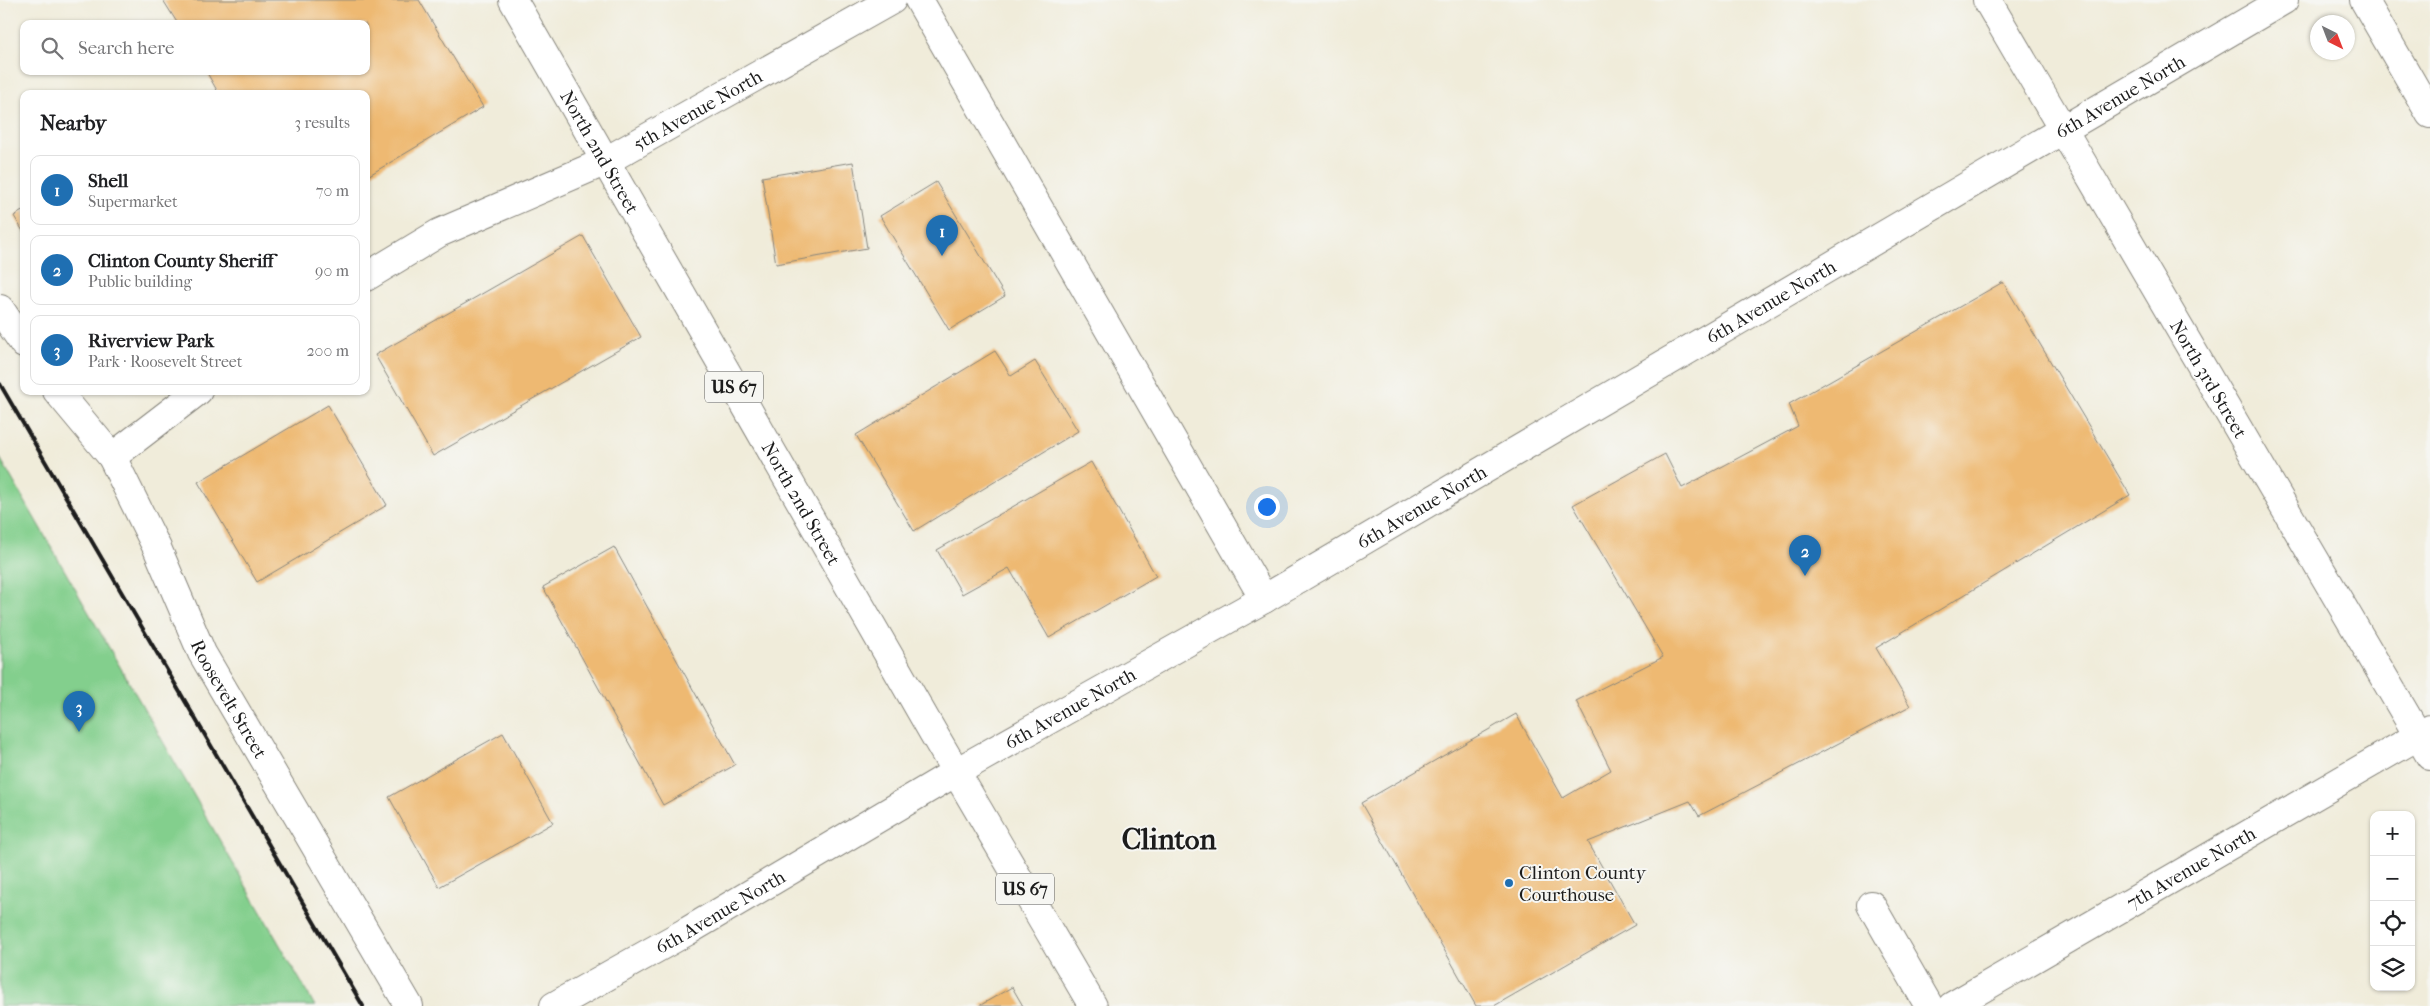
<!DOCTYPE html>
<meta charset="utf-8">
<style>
:root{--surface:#fff;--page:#f2f2f2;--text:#202124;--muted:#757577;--line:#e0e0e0;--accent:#1f6fb2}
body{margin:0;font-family:"IM FELL French Canon",serif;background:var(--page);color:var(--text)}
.controls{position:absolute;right:15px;bottom:15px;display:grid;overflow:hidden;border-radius:10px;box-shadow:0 1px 4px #0004}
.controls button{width:45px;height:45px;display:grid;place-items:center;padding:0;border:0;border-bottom:1px solid var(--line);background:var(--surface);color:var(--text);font:25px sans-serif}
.compass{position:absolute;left:2310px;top:15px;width:45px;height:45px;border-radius:50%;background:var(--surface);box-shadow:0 1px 4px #0004;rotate:138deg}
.you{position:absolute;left:1266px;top:506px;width:18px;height:18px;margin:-12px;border:4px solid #fff;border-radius:50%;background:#1a73e8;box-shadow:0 0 0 8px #1a73e833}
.badge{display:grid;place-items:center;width:32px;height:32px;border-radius:50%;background:var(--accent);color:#fff;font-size:16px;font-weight:700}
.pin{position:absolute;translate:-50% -41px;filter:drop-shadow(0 1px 2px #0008)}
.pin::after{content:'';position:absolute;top:26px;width:18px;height:15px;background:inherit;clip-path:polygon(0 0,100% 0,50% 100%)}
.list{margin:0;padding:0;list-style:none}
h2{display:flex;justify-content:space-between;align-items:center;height:65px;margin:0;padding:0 20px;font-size:21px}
h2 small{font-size:16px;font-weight:400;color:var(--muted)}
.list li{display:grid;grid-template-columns:32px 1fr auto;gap:15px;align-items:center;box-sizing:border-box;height:70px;margin:0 10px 10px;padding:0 10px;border:1px solid var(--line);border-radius:10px}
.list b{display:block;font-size:19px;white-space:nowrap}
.list p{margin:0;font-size:16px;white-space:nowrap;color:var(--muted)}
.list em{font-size:16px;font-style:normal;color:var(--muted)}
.icon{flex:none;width:28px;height:28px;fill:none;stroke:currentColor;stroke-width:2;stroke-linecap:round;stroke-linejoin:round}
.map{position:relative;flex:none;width:2430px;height:1006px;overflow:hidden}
.search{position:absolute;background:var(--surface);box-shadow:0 1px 4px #0004;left:20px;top:20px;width:350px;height:55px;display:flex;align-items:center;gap:12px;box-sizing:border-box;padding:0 18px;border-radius:10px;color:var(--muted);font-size:19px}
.panel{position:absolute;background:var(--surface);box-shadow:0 1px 4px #0004;left:20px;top:90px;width:350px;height:305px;border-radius:10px}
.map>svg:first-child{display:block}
.green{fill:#83cf8d;stroke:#507654}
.building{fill:#eeb972}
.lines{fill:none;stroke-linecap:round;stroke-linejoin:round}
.minor-casing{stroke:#86847b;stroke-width:30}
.major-casing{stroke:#86847b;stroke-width:30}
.minor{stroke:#fff;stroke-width:28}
.major{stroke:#fff;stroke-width:28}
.rail{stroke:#1c1c1c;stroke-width:4}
.poi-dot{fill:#1f6fb2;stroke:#f6f6f2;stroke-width:2}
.labels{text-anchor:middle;stroke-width:4;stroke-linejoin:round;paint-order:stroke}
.shield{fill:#f6f6f2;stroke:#5d5d5c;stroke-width:1}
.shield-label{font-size:18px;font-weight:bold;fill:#1c1c1c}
.street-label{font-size:19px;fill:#1c1c1c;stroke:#f6f6f2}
.poi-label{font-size:19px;fill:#1c1c1c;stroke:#f6f6f2;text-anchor:start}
.town-label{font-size:29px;font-weight:bold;fill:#1c1c1c;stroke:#f6f6f2}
</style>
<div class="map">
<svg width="2430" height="1006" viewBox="0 0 2430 1006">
<rect width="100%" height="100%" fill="#f6f6f2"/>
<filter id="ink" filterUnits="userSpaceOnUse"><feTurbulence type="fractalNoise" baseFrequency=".02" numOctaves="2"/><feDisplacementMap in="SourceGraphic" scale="10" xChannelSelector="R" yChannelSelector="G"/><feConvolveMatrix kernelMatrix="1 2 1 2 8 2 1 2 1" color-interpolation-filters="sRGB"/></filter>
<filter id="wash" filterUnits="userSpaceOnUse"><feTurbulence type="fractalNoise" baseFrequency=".0096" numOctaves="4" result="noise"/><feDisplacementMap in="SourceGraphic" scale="20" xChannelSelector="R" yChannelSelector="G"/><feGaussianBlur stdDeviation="1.12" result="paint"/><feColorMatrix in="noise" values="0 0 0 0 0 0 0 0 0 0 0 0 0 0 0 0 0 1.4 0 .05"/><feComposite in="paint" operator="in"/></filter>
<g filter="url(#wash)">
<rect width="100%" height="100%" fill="#f0ecda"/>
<polygon class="green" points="0,458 315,1006 0,1006"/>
<g id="blocks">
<g class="building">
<polygon points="163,0 419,0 483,107 366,177 366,94 219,94 206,71 366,71 366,24 178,24"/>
<polygon points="853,162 867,248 776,264 762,177"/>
<polygon points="936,182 1005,296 949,330 880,216"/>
<polygon points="24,210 24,233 14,216"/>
<polygon points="583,236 641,337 433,456 375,355"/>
<polygon points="2003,282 2130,495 1876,648 1910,706 1699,816 1690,801 1588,842 1635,925 1494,1006 1476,1006 1361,803 1516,714 1563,798 1611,770 1576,701 1663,657 1573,505 1665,454 1682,488 1798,426 1789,404"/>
<polygon points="995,351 1011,376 1035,361 1078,431 914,531 856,435"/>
<polygon points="328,405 387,505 257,582 198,482"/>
<polygon points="1091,462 1156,576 1049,638 1009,568 962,594 937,550"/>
<polygon points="614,547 735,765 663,805 543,587"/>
<polygon points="503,733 553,823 439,887 389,797"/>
<polygon points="1012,987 1023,1006 979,1006"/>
</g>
</g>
</g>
<g filter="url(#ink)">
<use href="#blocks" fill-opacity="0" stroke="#86847b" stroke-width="1"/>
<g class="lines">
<g class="minor-casing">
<g id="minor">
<polyline points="919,0 1264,599"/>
<path id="s1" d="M1987 0 2430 756"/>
<polyline points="2364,0 2430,114"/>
<path id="s2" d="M366 277 439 233 604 162 892 0"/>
<polyline points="0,309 24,344"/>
<path id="s3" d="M57 391 112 457 157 548 202 653 409 1006"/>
<polyline points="112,457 198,391"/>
<polyline points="1871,905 1929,1006"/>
<path id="s4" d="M554 1006 686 932 956 772 1264 599 2284 0"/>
</g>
</g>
<g class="major-casing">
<g id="major">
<path id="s5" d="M513 0 935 736 1093 1006"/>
<path id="s6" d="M1952 1006 2430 729"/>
</g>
</g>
<use href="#minor" class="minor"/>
<use href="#major" class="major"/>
<polyline class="rail" points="0,384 363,1006"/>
</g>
</g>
<circle class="poi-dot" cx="1509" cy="883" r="5"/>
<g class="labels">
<g class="shield">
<rect x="705" y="371.5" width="58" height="31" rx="4"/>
<rect x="996" y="873.5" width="58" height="31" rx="4"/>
</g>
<g class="shield-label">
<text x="734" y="393">US 67</text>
<text x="1025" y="895">US 67</text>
</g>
<g class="street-label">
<text dy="7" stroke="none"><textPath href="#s4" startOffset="1811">6th Avenue North</textPath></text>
<text dy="7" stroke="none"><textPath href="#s2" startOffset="372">5th Avenue North</textPath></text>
<text dy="7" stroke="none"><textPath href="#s5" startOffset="175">North 2nd Street</textPath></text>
<text dy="7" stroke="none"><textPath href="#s4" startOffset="1406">6th Avenue North</textPath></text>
<text dy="7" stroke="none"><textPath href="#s1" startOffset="439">North 3rd Street</textPath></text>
<text dy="7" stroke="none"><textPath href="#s5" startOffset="580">North 2nd Street</textPath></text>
<text dy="7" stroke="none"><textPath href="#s4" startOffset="1001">6th Avenue North</textPath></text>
<text dy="7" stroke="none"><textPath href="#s3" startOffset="355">Roosevelt Street</textPath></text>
<text dy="7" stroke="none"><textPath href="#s4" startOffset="596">6th Avenue North</textPath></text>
<text dy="7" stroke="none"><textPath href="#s6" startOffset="276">7th Avenue North</textPath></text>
<text dy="7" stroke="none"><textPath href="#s4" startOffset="191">6th Avenue North</textPath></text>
</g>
<g class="poi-label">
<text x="1519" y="879">Clinton County<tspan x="1519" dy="22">Courthouse</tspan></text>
</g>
<g class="town-label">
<text x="1169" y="849">Clinton</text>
</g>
</g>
</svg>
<div class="controls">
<button>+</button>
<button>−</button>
<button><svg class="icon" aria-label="locate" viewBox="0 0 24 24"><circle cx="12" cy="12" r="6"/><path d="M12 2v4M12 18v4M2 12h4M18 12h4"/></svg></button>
<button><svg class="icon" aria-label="layers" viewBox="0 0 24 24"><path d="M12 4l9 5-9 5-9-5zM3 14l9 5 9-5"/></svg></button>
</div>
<svg class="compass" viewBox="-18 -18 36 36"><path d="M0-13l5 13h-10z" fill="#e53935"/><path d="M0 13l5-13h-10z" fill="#757577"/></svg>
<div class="you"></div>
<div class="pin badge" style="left:942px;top:256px">1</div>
<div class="pin badge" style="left:1805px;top:576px">2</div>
<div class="pin badge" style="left:79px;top:732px">3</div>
<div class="search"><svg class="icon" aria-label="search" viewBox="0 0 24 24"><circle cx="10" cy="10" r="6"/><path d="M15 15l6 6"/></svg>Search here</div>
<section class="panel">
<h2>Nearby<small>3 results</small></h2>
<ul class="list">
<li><span class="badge">1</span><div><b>Shell</b><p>Supermarket</p></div><em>70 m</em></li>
<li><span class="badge">2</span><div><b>Clinton County Sheriff</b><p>Public building</p></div><em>90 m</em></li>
<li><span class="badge">3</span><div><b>Riverview Park</b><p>Park · Roosevelt Street</p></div><em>200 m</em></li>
</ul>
</section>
</div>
